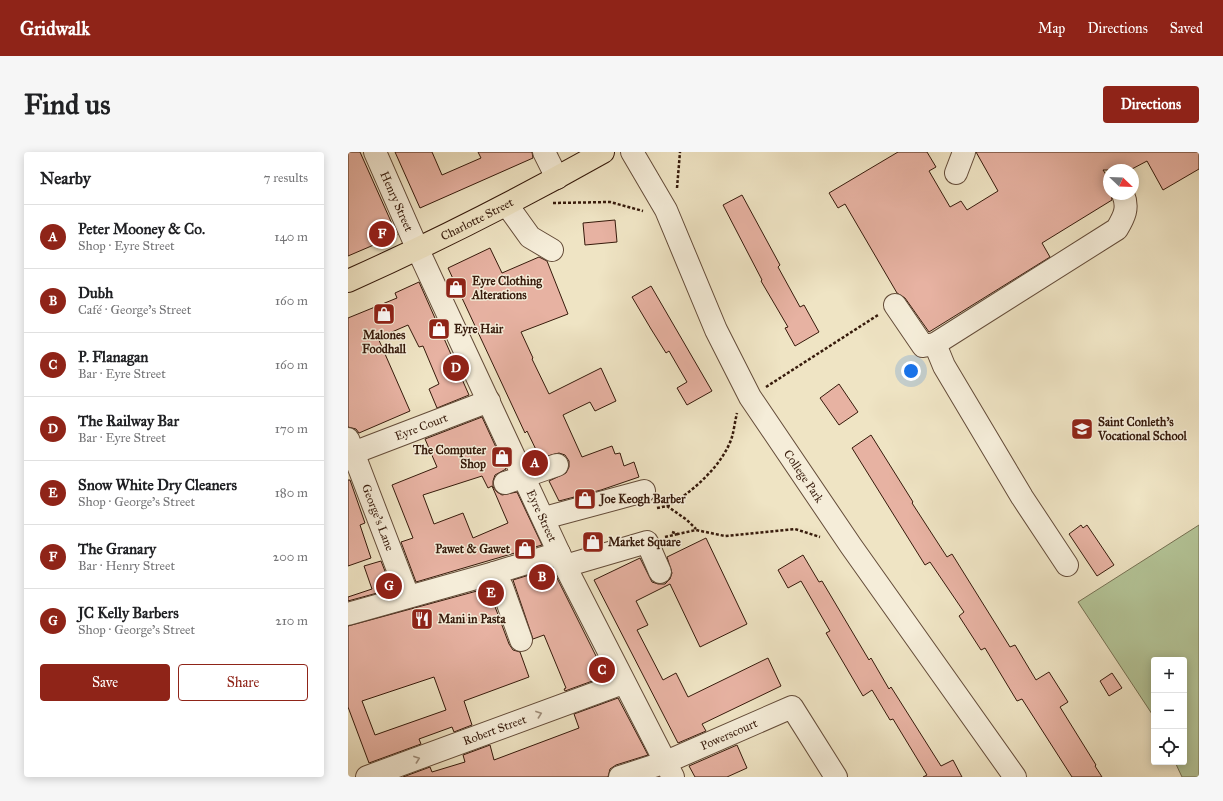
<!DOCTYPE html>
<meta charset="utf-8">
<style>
:root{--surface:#fff;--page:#f6f6f6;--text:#202124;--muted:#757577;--line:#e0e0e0;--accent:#8f2418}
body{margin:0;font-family:"IM FELL Great Primer",serif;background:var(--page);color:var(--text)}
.controls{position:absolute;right:12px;bottom:12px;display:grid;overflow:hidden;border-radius:4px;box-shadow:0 2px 10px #0003}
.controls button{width:36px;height:36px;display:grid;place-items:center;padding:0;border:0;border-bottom:1px solid var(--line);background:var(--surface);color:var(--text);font:20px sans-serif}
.compass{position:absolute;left:755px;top:12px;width:36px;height:36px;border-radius:50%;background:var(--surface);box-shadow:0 2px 10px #0003;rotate:113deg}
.you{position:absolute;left:563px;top:219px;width:14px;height:14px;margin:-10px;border:3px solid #fff;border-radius:50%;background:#1a73e8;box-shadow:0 0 0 6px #1a73e833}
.badge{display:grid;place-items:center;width:26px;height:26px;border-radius:50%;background:var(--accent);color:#fff;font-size:13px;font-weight:700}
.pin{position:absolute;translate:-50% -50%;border:2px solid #fff;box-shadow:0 1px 4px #0006}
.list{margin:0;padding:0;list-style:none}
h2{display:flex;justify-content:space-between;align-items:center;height:52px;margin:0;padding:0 16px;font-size:17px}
h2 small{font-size:13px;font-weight:400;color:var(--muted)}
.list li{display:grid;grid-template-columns:26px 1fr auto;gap:12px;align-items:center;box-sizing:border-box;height:64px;padding:0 16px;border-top:1px solid var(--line)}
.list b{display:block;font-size:15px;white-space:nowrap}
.list p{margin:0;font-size:13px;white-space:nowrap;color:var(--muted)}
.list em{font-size:13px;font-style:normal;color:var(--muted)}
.actions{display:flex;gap:8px;padding:12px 16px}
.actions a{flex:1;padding:9px 0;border:1px solid var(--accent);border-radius:4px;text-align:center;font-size:14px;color:var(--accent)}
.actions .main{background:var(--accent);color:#fff}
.icon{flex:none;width:22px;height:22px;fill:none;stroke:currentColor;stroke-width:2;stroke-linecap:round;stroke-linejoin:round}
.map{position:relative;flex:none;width:851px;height:625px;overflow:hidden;border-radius:4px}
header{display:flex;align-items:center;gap:24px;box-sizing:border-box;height:56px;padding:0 20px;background:var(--accent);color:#fff}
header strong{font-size:19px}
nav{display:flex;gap:22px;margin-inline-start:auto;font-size:14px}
.intro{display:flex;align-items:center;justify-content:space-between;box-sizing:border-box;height:96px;padding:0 24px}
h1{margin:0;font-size:28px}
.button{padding:10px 18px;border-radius:4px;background:var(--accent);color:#fff;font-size:14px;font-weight:700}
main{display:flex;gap:24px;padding:0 24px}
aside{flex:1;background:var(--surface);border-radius:4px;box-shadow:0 2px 10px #0003}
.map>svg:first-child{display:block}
.green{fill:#b4c598;stroke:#757052}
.building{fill:#e7b2a2;stroke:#361a0b;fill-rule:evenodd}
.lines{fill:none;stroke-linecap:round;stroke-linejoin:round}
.minor-casing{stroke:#644c39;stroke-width:24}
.major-casing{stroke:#361a0b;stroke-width:24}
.path{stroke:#361a0b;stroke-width:2.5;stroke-dasharray:3 2;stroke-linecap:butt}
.minor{stroke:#f5edd9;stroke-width:22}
.major{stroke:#efe4c4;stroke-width:22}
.oneway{stroke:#9f8e7c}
.labels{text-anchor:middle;stroke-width:3;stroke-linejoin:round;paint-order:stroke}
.street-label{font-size:12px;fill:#361a0b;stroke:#f5edd9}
.poi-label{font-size:12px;font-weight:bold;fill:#361a0b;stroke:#f5edd9;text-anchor:start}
</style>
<header>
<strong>Gridwalk</strong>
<nav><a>Map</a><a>Directions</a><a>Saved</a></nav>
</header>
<div class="intro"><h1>Find us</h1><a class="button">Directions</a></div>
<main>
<aside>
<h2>Nearby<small>7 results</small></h2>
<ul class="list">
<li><span class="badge">A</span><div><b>Peter Mooney &amp; Co.</b><p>Shop · Eyre Street</p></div><em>140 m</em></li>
<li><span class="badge">B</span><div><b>Dubh</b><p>Café · George's Street</p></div><em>160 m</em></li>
<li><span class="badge">C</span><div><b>P. Flanagan</b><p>Bar · Eyre Street</p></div><em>160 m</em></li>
<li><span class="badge">D</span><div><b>The Railway Bar</b><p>Bar · Eyre Street</p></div><em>170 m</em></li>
<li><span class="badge">E</span><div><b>Snow White Dry Cleaners</b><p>Shop · George's Street</p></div><em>180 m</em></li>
<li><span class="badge">F</span><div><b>The Granary</b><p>Bar · Henry Street</p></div><em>200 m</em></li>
<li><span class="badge">G</span><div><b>JC Kelly Barbers</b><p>Shop · George's Street</p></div><em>210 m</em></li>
</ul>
<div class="actions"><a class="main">Save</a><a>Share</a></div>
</aside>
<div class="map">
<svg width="851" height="625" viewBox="0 0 851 625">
<rect width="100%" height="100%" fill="#efe4c4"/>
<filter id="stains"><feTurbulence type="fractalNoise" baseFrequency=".005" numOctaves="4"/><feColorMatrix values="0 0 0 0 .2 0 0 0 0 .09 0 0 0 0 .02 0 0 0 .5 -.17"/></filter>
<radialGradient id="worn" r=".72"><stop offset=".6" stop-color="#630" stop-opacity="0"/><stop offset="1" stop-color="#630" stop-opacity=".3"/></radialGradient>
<polygon class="green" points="851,373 851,625 834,625 827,610 836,610 836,508 806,508 806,565 730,450"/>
<g class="building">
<polygon points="0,0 12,0 49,83 0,104"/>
<polygon points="47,0 84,0 94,23 133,6 130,0 184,0 185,6 72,56"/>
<polygon points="550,0 579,0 588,15 581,19 602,55 613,49 619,58 650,39 628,0 851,0 851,17 815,38 799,9 782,18 755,18 761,27 761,42 763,42 764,48 694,91 702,105 581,180 557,146 549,141 497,52 490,56 481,41"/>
<polygon points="394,43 432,113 430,115 452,155 456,153 471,180 447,194 437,176 440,175 413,129 414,128 375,53"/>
<polygon points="267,68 269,90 237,93 235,71"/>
<polygon points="142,96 154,121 191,105 199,109 220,162 173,180 185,206 184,207 201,242 253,216 268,249 247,259 242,250 215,263 234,305 264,294 267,302 272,301 276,314 286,310 291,325 253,338 211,349 201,329 218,321 221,315 221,309 217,303 211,301 192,306 179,279 177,281 100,116"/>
<polygon points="71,130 121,243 89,256 81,237 91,232 75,194 71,195 60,173 30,186 62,259 11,281 8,277 0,275 0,166 49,146 47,141"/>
<polygon points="303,134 364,239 339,253 329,236 339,230 321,199 318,201 303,177 284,145"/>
<polygon points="491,232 510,260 491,273 472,246"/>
<path d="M134 265 158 317 147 323 145 329V335L149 340 154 343 169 340 194 393 68 430 53 390 65 386 44 333 89 315 77 287ZM134 324 140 336 144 334 160 371 125 386 115 361 86 372 75 343Z"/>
<polygon points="523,283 565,350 564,351 599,405 604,402 662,495 667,493 688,528 701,520 720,550 712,555 748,613 747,614 754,625 724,625 674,547 669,549 637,496 633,498 611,464 616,460 582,410 577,413 504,296"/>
<polygon points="0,328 2,328 17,371 12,373 23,406 0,414"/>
<polygon points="733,373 735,376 739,373 766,413 749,424 721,382"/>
<polygon points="358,386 399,472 352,495 322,432 288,449 300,473 289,478 315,528 328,521 340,545 420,506 433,534 354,572 358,579 330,591 246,428 292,406 304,430 310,432 317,432 322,427 324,421 319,405"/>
<polygon points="455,403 471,430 474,429 521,508 523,506 541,537 543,535 593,614 605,608 614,625 575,625 579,623 545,567 542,568 524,538 515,544 478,481 482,479 453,429 440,436 430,418"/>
<polygon points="33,409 44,437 0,449 0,445 24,437 16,414"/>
<polygon points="204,416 258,524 217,539 216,537 218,536 196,483 185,487 165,428"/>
<path d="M140 436 161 492 165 498 172 500 181 525 116 549 124 573 106 580 104 575 71 587 73 592 21 611 0 555V474ZM86 525 98 558 27 583 14 549Z"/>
<polygon points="764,521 774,536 761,544 752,529"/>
<polygon points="270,546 300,603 268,613 262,617 260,625 55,625 82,615 84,620 117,610 115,603 142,593 146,608 231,576 226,562"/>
<polygon points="389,593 399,616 379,625 347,625 341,614"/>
</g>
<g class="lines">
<g class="minor-casing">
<g id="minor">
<path id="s1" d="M27 0 70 98 217 414 325 625"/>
<polyline points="196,0 209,26"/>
<path id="s2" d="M284 0 318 58 368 178 402 245 503 394 667 625"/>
<polyline points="608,21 616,0"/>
<polyline points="159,53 182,85 204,98"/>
<path d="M547 153 575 194 587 192 769 77C776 65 781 56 775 42"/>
<polyline points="587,192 596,214 674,345 719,413"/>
<path id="s3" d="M0 287 60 444"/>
<path id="s4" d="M5 301 141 249"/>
<polyline points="157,331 209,313"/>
<polyline points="196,366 296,339"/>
<polyline points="217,414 299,390 312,420"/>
<polyline points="146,421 154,435 173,488"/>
<polyline points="0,462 146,421 211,401"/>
<path id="s5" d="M19 625 275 531"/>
<path id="s6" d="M272 625 318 610 444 555 488 625"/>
</g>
</g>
<g class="major-casing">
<g id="major">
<path id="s7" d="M0 129C87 90 172 47 255 0"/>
</g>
</g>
<g class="path">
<polyline points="329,36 332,0"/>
<polyline points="205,51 262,50 295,59"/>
<polyline points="418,235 530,163"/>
<path d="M319 354C344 341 375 313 384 285 386 278 387 269 389 261"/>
<polyline points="309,356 319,354 339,368 348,377"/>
<polyline points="324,380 330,382 348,378 377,384 447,377 472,385"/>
<polyline points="317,385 330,382"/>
</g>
<use href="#minor" class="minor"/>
<use href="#major" class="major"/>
</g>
<defs><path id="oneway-chevron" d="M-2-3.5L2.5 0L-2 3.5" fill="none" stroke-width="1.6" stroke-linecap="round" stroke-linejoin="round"/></defs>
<g class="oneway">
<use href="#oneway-chevron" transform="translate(191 562) rotate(-20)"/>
<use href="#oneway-chevron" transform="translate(69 607) rotate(-20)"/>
</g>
<defs>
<g id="shop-square" transform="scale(1.15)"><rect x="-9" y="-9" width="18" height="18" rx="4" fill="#8f2418" stroke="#f5edd9"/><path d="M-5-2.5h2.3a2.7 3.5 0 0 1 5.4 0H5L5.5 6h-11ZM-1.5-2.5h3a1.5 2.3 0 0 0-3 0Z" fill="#fff"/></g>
<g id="school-square" transform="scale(1.15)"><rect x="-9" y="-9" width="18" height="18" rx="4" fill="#8f2418" stroke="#f5edd9"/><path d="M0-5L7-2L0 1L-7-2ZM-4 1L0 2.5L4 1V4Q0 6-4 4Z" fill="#fff"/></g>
<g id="restaurant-square" transform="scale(1.15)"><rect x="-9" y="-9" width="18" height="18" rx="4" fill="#8f2418" stroke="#f5edd9"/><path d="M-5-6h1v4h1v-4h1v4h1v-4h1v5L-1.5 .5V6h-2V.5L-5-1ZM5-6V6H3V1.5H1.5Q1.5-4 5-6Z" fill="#fff"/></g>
</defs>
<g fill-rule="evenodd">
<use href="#shop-square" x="108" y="136"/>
<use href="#shop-square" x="36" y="162"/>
<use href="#shop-square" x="91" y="177"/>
<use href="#school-square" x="734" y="277"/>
<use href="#shop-square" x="154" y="305"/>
<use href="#shop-square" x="237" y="347"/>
<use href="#shop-square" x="245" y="390"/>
<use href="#shop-square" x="177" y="397"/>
<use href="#restaurant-square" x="74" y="467"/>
</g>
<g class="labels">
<g class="street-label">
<text dy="4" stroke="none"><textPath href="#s1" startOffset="54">Henry Street</textPath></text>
<text dy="4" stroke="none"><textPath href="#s7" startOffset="143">Charlotte Street</textPath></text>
<text dy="4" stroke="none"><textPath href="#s4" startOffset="73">Eyre Court</textPath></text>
<text dy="4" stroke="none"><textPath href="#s2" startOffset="368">College Park</textPath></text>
<text dy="4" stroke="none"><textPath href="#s1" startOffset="400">Eyre Street</textPath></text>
<text dy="4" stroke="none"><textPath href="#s3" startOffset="84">George's Lane</textPath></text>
<text dy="4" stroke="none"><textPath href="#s5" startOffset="136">Robert Street</textPath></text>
<text dy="4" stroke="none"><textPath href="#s6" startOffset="117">Powerscourt</textPath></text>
</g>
<g class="poi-label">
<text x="124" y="133">Eyre Clothing<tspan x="124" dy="14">Alterations</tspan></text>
<text x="106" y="181">Eyre Hair</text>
<text x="36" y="187" text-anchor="middle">Malones<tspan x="36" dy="14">Foodhall</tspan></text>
<text x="750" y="274">Saint Conleth's<tspan x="750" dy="14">Vocational School</tspan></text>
<text x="138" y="302" text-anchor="end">The Computer<tspan x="138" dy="14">Shop</tspan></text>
<text x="252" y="351">Joe Keogh Barber</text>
<text x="260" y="394">Market Square</text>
<text x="162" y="401" text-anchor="end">Pawet &amp; Gawet</text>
<text x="90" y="471">Mani in Pasta</text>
</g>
</g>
<rect width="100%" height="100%" filter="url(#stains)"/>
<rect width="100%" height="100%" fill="url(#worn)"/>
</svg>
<div class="controls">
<button>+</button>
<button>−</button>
<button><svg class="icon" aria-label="locate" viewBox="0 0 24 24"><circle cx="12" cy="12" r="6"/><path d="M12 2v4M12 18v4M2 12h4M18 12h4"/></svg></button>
</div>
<svg class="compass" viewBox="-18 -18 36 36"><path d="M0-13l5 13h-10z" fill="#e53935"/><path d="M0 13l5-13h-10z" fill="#757577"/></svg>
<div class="you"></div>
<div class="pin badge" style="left:187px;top:311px">A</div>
<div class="pin badge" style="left:194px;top:425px">B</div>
<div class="pin badge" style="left:254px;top:518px">C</div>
<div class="pin badge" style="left:108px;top:216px">D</div>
<div class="pin badge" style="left:143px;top:441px">E</div>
<div class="pin badge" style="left:34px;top:82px">F</div>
<div class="pin badge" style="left:41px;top:434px">G</div>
</div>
</main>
